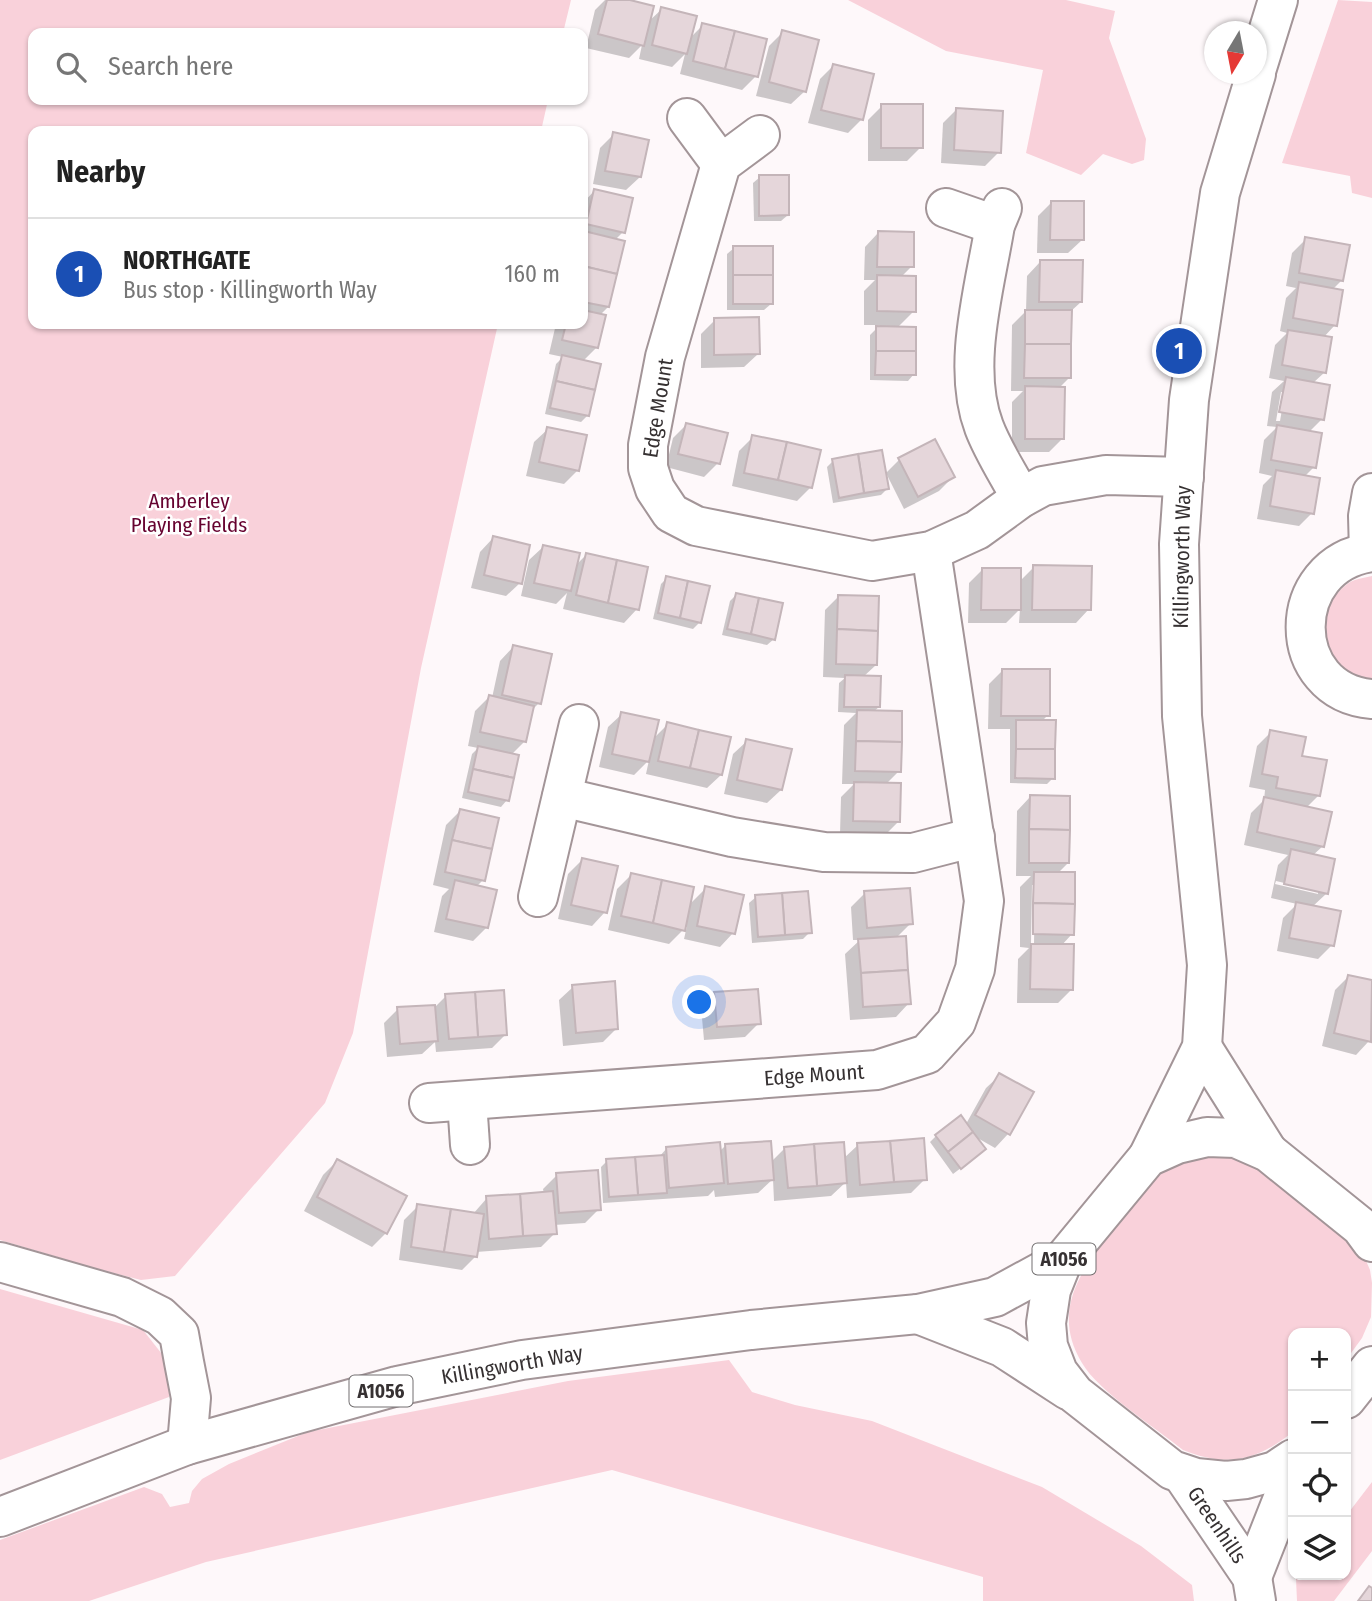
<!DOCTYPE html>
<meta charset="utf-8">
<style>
:root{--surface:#fff;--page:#f2f2f2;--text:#222;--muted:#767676;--line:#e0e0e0;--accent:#196e16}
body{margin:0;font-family:"Fira Sans Condensed",sans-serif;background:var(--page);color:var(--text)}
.controls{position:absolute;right:21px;bottom:21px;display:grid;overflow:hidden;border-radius:14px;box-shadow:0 2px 5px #0004}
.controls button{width:63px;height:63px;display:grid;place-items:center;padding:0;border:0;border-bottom:2px solid var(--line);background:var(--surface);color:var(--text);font:35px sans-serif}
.compass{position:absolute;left:1204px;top:21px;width:63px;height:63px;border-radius:50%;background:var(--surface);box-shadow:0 2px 5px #0004;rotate:190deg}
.you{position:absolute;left:700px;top:1003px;width:24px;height:24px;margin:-18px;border:5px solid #fff;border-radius:50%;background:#1a73e8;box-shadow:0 0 0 10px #1a73e833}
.badge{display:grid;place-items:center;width:46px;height:46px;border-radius:50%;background:var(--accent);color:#fff;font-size:23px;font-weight:700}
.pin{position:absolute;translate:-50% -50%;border:4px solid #fff;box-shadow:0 2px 7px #0006}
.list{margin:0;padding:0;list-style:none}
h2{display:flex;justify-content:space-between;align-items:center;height:91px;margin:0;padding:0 28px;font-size:30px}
h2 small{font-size:23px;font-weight:400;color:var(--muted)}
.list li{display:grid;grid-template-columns:46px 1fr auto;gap:21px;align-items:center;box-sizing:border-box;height:112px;padding:0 28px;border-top:2px solid var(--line)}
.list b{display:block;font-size:26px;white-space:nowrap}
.list p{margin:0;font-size:23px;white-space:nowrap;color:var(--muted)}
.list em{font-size:23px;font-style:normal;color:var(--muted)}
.icon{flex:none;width:38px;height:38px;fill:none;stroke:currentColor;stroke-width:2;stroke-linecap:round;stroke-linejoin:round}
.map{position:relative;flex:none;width:1372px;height:1601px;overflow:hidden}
.search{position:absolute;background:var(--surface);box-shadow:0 2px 5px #0004;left:28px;top:28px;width:560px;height:77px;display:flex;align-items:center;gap:18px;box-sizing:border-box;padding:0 24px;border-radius:14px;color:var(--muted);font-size:26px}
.panel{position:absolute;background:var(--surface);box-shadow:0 2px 5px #0004;left:28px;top:126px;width:560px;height:203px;border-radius:14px}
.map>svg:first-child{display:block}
.green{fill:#f9d1da}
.shadow{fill:#0003;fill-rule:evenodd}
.building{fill:#e5d6da;stroke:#c4b5b9;stroke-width:2}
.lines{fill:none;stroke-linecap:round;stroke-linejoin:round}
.minor-casing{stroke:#a39598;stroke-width:42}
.major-casing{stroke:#a39598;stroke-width:42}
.minor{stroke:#fff;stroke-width:38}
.major{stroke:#fff;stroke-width:38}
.labels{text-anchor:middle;stroke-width:5;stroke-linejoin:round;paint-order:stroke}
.shield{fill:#fff;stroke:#726f70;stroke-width:2}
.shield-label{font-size:19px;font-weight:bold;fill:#363132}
.street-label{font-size:21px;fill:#363132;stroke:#fff}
.park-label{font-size:21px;fill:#660330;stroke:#fff}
</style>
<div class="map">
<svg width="1372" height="1601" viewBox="0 0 1372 1601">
<rect width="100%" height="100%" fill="#fef8fa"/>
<g class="green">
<polygon points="0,0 571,0 563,33 33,33 33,100 548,100 541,131 33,131 33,324 498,324 421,668 353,1033 325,1103 175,1276 141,1280 94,1268 0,1240"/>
<polygon points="848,0 1066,0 1115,11 1109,38 1146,139 1144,160 1132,164 1103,154 1081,175 1026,153 1043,70 946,51"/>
<polygon points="1338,0 1372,2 1372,198 1352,193 1350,176 1282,163"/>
<path d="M1372 576V680C1361 680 1355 676 1347 670 1316 652 1318 606 1346 585 1353 579 1363 578 1372 576Z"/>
<path d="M1215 1151 1260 1162 1361 1249 1370 1270 1372 1283 1371 1317 1362 1338 1346 1360V1333H1293V1429L1290 1434C1255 1462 1225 1467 1183 1450 1156 1428 1098 1391 1082 1363 1047 1305 1089 1261 1123 1216 1136 1198 1149 1176 1169 1165 1182 1157 1200 1155 1215 1151Z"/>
<polygon points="0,1289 143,1330 169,1363 169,1397 0,1460"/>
<polygon points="729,1360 752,1392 795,1405 872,1421 1042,1487 1141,1546 1192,1585 1194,1601 983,1601 983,1577 612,1470 206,1562 89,1601 0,1601 0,1540 144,1487 162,1494 170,1507 189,1503 192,1491 202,1479 229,1464 308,1432 568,1381"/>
<polygon points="1372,1482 1372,1551 1334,1601 1297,1601 1296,1579 1299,1575 1346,1575 1346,1516"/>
</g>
<g class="shadow">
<polygon points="605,0 623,0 648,22 662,9 690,38 703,25 756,76 742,90 680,74 685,54 672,67 639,59 642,45 629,58 586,48 595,10"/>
<polygon points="783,32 805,91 791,104 756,96 769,46"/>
<polygon points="833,66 862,119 848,133 808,123 820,79"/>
<polygon points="882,106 921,147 907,161 868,161 868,120"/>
<polygon points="956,110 999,152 985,166 941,163 943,123"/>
<polygon points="614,134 640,177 626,190 593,184 600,148"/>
<polygon points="760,177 788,215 781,221 754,221 753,183"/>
<polygon points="594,191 623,232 615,240 608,307 599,316 597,347 582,362 588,415 581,422 545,414 556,364 563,357 549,354 556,324 583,324 583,203"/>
<polygon points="1051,203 1082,240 1068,253 1037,253 1038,216"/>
<polygon points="878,233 912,266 901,277 914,311 897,328 914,374 908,381 870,380 870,335 880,325 864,325 864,291 875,280 864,280 865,247"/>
<path d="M1306 239 1342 280 1332 290 1335 325 1323 338 1325 372 1313 383 1322 419 1309 432 1314 467 1304 477 1312 513 1299 526 1257 519 1263 485 1272 476 1259 473 1264 440 1277 427 1267 426 1272 392 1284 381 1269 378 1275 345 1287 333 1280 331 1286 298 1296 288 1286 286 1292 253ZM1281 392H1285L1280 421H1276Z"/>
<polygon points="734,248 771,304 764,310 727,310 727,254"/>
<polygon points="1040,262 1081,302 1070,312 1069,378 1058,389 1062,439 1049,452 1012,452 1012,402 1023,391 1011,391 1012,325 1026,311 1027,276"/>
<polygon points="715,320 758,354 744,367 701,368 701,334"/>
<polygon points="687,424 718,463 704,477 666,467 673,438"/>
<polygon points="548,429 577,471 564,484 526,476 534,442"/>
<polygon points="753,437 811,487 797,501 732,486 739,451"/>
<polygon points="899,460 953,477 939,491 904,509 886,473"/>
<polygon points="833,461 887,489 881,495 833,503 827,467"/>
<polygon points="493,538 520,583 506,596 471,588 480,552"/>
<polygon points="543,547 575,566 586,555 637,609 624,623 563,609 567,593 556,604 521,596 529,560"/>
<polygon points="1034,567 1089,609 1076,623 1019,623 1020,609 1006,623 968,623 969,583 983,569 1020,581"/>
<polygon points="667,578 700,622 693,629 653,619 661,584"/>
<polygon points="736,595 774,639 767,645 722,635 730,601"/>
<polygon points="839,596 876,665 863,677 879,707 873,712 899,771 886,784 898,822 885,835 840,834 841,797 854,784 842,784 844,725 856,713 838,712 839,683 845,678 823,677 825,610"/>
<polygon points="513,647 539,703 531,711 524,742 511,755 507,800 501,807 462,798 472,754 478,748 468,746 475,711 489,697 492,698 500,661"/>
<polygon points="1002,671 1048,715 1041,722 1053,778 1047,784 1010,783 1010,729 988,729 989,684"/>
<polygon points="622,714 653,739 668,724 721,775 707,788 646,774 649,760 634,775 599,767 608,727"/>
<path d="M1271 732 1300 757 1319 795 1306 808 1323 846 1312 856 1333 861 1326 894 1312 907 1332 945 1318 959 1277 951 1283 918 1297 904 1271 898 1278 865 1288 855 1244 845 1251 813 1264 800 1265 790 1249 787 1257 746ZM1276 881 1318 891V894L1275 884Z"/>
<polygon points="747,741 781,790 767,803 724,794 733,754"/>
<path d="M1030 797 1068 863 1057 874 1072 934 1061 946 1071 990 1058 1003H1017L1018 959 1029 948 1020 947V887L1031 876H1016L1017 811ZM1032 885H1035L1034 943H1031Z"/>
<polygon points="460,811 483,880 476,887 487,927 473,941 434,932 442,896 449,889 433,885 446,825"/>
<polygon points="582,860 605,912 592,926 558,919 568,874"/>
<polygon points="631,875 688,906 706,888 733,933 720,947 684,939 687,926 669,944 608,930 617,889"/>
<polygon points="865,893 911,923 896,938 909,1003 896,1017 850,1020 845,954 860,940 853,940 851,907"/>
<polygon points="756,897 810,932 803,939 752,943 749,903"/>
<polygon points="1348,977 1372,982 1372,1029 1369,1041 1356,1055 1322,1046 1335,990"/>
<polygon points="573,987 617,1028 603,1042 563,1046 559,1000"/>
<polygon points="715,994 759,1023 745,1037 704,1040 701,1007"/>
<polygon points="446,996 506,1034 492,1048 436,1052 435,1042 422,1054 387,1057 384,1023 398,1009 436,1006"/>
<polygon points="1000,1075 1008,1134 995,1148 974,1136 978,1155 953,1174 930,1142 936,1136 966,1124 986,1088"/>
<polygon points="858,1145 925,1179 911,1193 847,1198 846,1182 831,1196 774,1201 773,1179 758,1193 715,1197 714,1190 708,1196 603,1203 601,1167 607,1161 659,1157 667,1148 719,1152 725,1146 771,1162 785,1148 843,1159"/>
<polygon points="337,1161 386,1233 372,1247 304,1211 323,1175"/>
<polygon points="557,1175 599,1209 585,1223 554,1225 555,1233 541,1247 476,1252 476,1256 462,1270 399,1260 404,1220 418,1206 473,1214 487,1198 544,1194 543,1189"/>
</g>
<g class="building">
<polygon points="607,0 630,0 654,6 644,46 598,34"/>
<polygon points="661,7 697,16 687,54 652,45"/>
<polygon points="702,23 735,31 725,69 693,61"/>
<polygon points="782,30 819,40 806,92 769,82"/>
<polygon points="735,31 767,39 758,77 725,69"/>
<polygon points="833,64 874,74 863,120 821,110"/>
<rect x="881" y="104" width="42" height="44"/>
<polygon points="956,108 1003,111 1001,153 954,150"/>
<polygon points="613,132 649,140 641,177 605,171"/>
<polygon points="759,175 789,175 789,215 759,216"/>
<polygon points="594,189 633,198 625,233 586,224"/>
<polygon points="1051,201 1084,201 1084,240 1050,240"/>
<polygon points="584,231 625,241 617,274 583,266"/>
<polygon points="878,231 914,232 914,267 877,267"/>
<polygon points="1305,237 1350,245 1343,281 1299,273"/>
<rect x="733" y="246" width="40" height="29"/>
<polygon points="1040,260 1083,260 1082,302 1039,302"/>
<polygon points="583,266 617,274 609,307 583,302"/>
<rect x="733" y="275" width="40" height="29"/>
<polygon points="877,275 916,276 916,312 877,311"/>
<polygon points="1299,282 1343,290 1337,326 1293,318"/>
<polygon points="583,310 606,315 598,348 562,340 566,324 583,324"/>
<polygon points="1025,310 1072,310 1071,344 1025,344"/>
<polygon points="759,317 760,354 714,355 714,318"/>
<polygon points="876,326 916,327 916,351 876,351"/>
<polygon points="1288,330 1332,337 1326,373 1282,365"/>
<polygon points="1025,344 1071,344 1071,378 1024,378"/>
<polygon points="876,351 916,351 916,375 875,375"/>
<polygon points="562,355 601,364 595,390 556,381"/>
<polygon points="1286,377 1330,385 1324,420 1279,412"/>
<polygon points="556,381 595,390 589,416 550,408"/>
<polygon points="1025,386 1065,387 1064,439 1025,439"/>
<polygon points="686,423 728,433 720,464 678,454"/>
<polygon points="1277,425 1322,433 1316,468 1271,460"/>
<polygon points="547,427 587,435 579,471 539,462"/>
<polygon points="752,435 787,442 778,480 744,473"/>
<polygon points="935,439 955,477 918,497 898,458"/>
<polygon points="787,442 821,450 812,488 778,480"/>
<polygon points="882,450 889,489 864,493 858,454"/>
<polygon points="858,454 864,493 839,498 832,459"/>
<polygon points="1276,470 1320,478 1314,514 1270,506"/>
<polygon points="493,536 530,545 522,584 484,575"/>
<polygon points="543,545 580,553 571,591 534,583"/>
<polygon points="586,553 617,560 608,603 576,595"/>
<polygon points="617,560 648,567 639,610 608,603"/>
<polygon points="1033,565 1092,566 1091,610 1032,610"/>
<polygon points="982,568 1021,568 1021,610 981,610"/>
<polygon points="666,576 688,581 680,618 658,613"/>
<polygon points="688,581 710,586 701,623 680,618"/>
<polygon points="736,593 759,598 751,634 727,629"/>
<polygon points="838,595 879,596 878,631 837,629"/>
<polygon points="759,598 783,603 775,640 751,634"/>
<polygon points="837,629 878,631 877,665 836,664"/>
<polygon points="513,645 552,654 541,704 502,695"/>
<polygon points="1002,669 1050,669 1050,716 1001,716"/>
<polygon points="845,675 881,676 880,707 844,707"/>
<polygon points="489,695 534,706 526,742 480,732"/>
<polygon points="857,710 902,711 902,742 856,741"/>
<polygon points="621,712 659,720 649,762 612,754"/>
<polygon points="1016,720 1056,720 1055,749 1016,749"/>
<polygon points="667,722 699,730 690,768 658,761"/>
<polygon points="699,730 731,737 722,775 690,768"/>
<polygon points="1270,730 1306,737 1302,756 1327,760 1320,796 1276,788 1278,777 1262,774"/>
<polygon points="746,739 792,749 782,790 737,780"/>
<polygon points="856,741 902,742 901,772 855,771"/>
<polygon points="478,746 519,755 514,778 473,769"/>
<polygon points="1016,749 1055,749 1055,779 1015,778"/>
<polygon points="473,769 514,778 509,801 468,792"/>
<polygon points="854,782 901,783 900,822 853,821"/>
<polygon points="1030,795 1070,796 1070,830 1029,829"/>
<polygon points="1264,797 1332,812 1324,847 1257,832"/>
<polygon points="460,809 499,818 492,849 452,840"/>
<polygon points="1029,829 1070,830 1069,863 1029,863"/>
<polygon points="452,840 492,849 485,881 445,872"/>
<polygon points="1291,849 1335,859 1328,894 1284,884"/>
<polygon points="582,858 618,866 607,913 571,905"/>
<polygon points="1034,872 1075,872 1075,904 1033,903"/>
<polygon points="631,873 662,880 653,923 621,916"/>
<polygon points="455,880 497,890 488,928 446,919"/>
<polygon points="662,880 694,887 685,931 653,923"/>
<polygon points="705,886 744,895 735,934 697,926"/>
<polygon points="910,888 913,924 867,928 864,891"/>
<polygon points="808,891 812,933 785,935 782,893"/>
<polygon points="782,893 785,935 758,937 755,895"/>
<polygon points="1296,902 1341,911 1334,946 1289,938"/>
<polygon points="1033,903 1075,904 1074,935 1033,934"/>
<polygon points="906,936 908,970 861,973 858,939"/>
<polygon points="1031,944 1074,944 1073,990 1030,989"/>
<polygon points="908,970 911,1004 863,1007 861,973"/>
<polygon points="1348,975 1372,980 1371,1042 1334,1033"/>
<polygon points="615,981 618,1029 576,1033 572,985"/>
<polygon points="758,989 761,1024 717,1027 714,992"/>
<polygon points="504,990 507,1035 478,1037 475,992"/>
<polygon points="475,992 478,1037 449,1039 445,994"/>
<polygon points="435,1005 438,1041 400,1044 397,1007"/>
<polygon points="999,1073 1034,1092 1010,1135 975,1115"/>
<polygon points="961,1115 973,1132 948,1152 935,1135"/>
<polygon points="973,1132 986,1149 961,1169 948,1152"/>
<polygon points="924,1138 927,1180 894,1182 890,1141"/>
<polygon points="771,1141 774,1180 728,1184 725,1144"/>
<polygon points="890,1141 894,1182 860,1185 857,1143"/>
<polygon points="720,1142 724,1183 669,1188 666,1147"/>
<polygon points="844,1142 847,1183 817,1186 814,1144"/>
<polygon points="814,1144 817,1186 788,1188 784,1147"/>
<polygon points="664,1155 667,1193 638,1195 635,1157"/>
<polygon points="635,1157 638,1195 609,1197 606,1159"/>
<polygon points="337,1159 407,1196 387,1234 317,1197"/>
<polygon points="598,1170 601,1210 559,1213 556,1173"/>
<polygon points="553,1191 557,1234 523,1236 520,1194"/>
<polygon points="520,1194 523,1236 489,1239 486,1196"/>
<polygon points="417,1204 451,1209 444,1252 411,1247"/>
<polygon points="451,1209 484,1214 477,1257 444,1252"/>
<polygon points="1369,1586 1372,1588 1372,1601 1358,1601"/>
</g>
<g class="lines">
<g class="minor-casing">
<g id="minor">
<polyline points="1256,71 1278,0"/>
<polyline points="687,118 721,164"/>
<polyline points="760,135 721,164 665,357 648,445 648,468 655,489 671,513 696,526 872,561 931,551 977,530 1021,498 1043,486 1106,475 1184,477"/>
<polyline points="946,208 995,225"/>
<path d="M1002 208 995 225C985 287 961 366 984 427 993 451 1009 475 1021 498"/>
<polyline points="1369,552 1368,516 1372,493"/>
<path d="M1372 552C1283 564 1284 692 1372 699"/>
<polyline points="562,797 732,837 824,852 913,853 975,837"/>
<polyline points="538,897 579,724"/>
<polyline points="1202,1047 1268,1152"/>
<polyline points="467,1101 470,1145"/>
<polyline points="429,1103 877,1070 927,1054 956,1022 975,969 984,901 931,551"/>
<polyline points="1148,1157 1202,1047 1207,965 1182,716 1179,544 1189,400 1220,193 1256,74"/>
<polyline points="0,1262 122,1297 160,1316 179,1334 184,1362 191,1398 187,1445"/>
<polyline points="1182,1474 1252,1577 1256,1601"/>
<polyline points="1252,1577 1293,1473"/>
</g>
</g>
<g class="major-casing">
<g id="major">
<polyline points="918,1314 1002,1347 1068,1390"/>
<polyline points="1346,1399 1372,1366"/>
<polyline points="1293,1459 1275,1471 1246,1479 1226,1481 1196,1478 1172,1470 1075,1394 1058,1372 1048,1346 1046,1323 1051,1290 1063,1260 1148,1157 1177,1144 1207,1137 1236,1138 1268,1152 1361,1227 1372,1242"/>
<polyline points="0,1517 187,1445 397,1386 522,1360 751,1330 918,1314 995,1297 1063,1260"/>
</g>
</g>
<use href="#minor" class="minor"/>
<use href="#major" class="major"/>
</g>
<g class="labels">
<g class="shield">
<rect x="1032.5" y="1243.5" width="63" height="31" rx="5"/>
<rect x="349.5" y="1375.5" width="63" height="31" rx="5"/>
</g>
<g class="shield-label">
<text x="1064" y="1266">A1056</text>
<text x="381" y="1398">A1056</text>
</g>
<g class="street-label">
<text transform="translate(658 408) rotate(-81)" y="7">Edge Mount</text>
<text transform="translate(1182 557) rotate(-89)" y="7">Killingworth Way</text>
<text transform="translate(814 1075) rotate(-4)" y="7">Edge Mount</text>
<text transform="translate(512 1365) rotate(-10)" y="7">Killingworth Way</text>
<text transform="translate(1217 1525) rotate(56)" y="7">Greenhills</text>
</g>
<g class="park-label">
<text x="189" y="508">Amberley<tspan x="189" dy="24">Playing Fields</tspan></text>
</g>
</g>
</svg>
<div class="controls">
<button>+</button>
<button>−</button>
<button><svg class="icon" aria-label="locate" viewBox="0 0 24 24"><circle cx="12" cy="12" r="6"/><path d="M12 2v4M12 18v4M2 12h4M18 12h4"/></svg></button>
<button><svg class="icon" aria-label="layers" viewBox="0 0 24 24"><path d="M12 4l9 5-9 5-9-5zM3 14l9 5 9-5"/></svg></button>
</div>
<svg class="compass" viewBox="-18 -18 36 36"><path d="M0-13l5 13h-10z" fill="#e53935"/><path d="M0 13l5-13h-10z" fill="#767676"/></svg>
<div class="you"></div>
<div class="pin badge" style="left:1179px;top:351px;background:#1a4fb4">1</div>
<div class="search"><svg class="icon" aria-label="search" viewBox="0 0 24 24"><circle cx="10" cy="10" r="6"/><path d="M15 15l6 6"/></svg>Search here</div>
<section class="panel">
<h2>Nearby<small></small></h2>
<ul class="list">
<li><span class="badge" style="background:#1a4fb4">1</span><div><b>NORTHGATE</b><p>Bus stop · Killingworth Way</p></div><em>160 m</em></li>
</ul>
</section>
</div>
